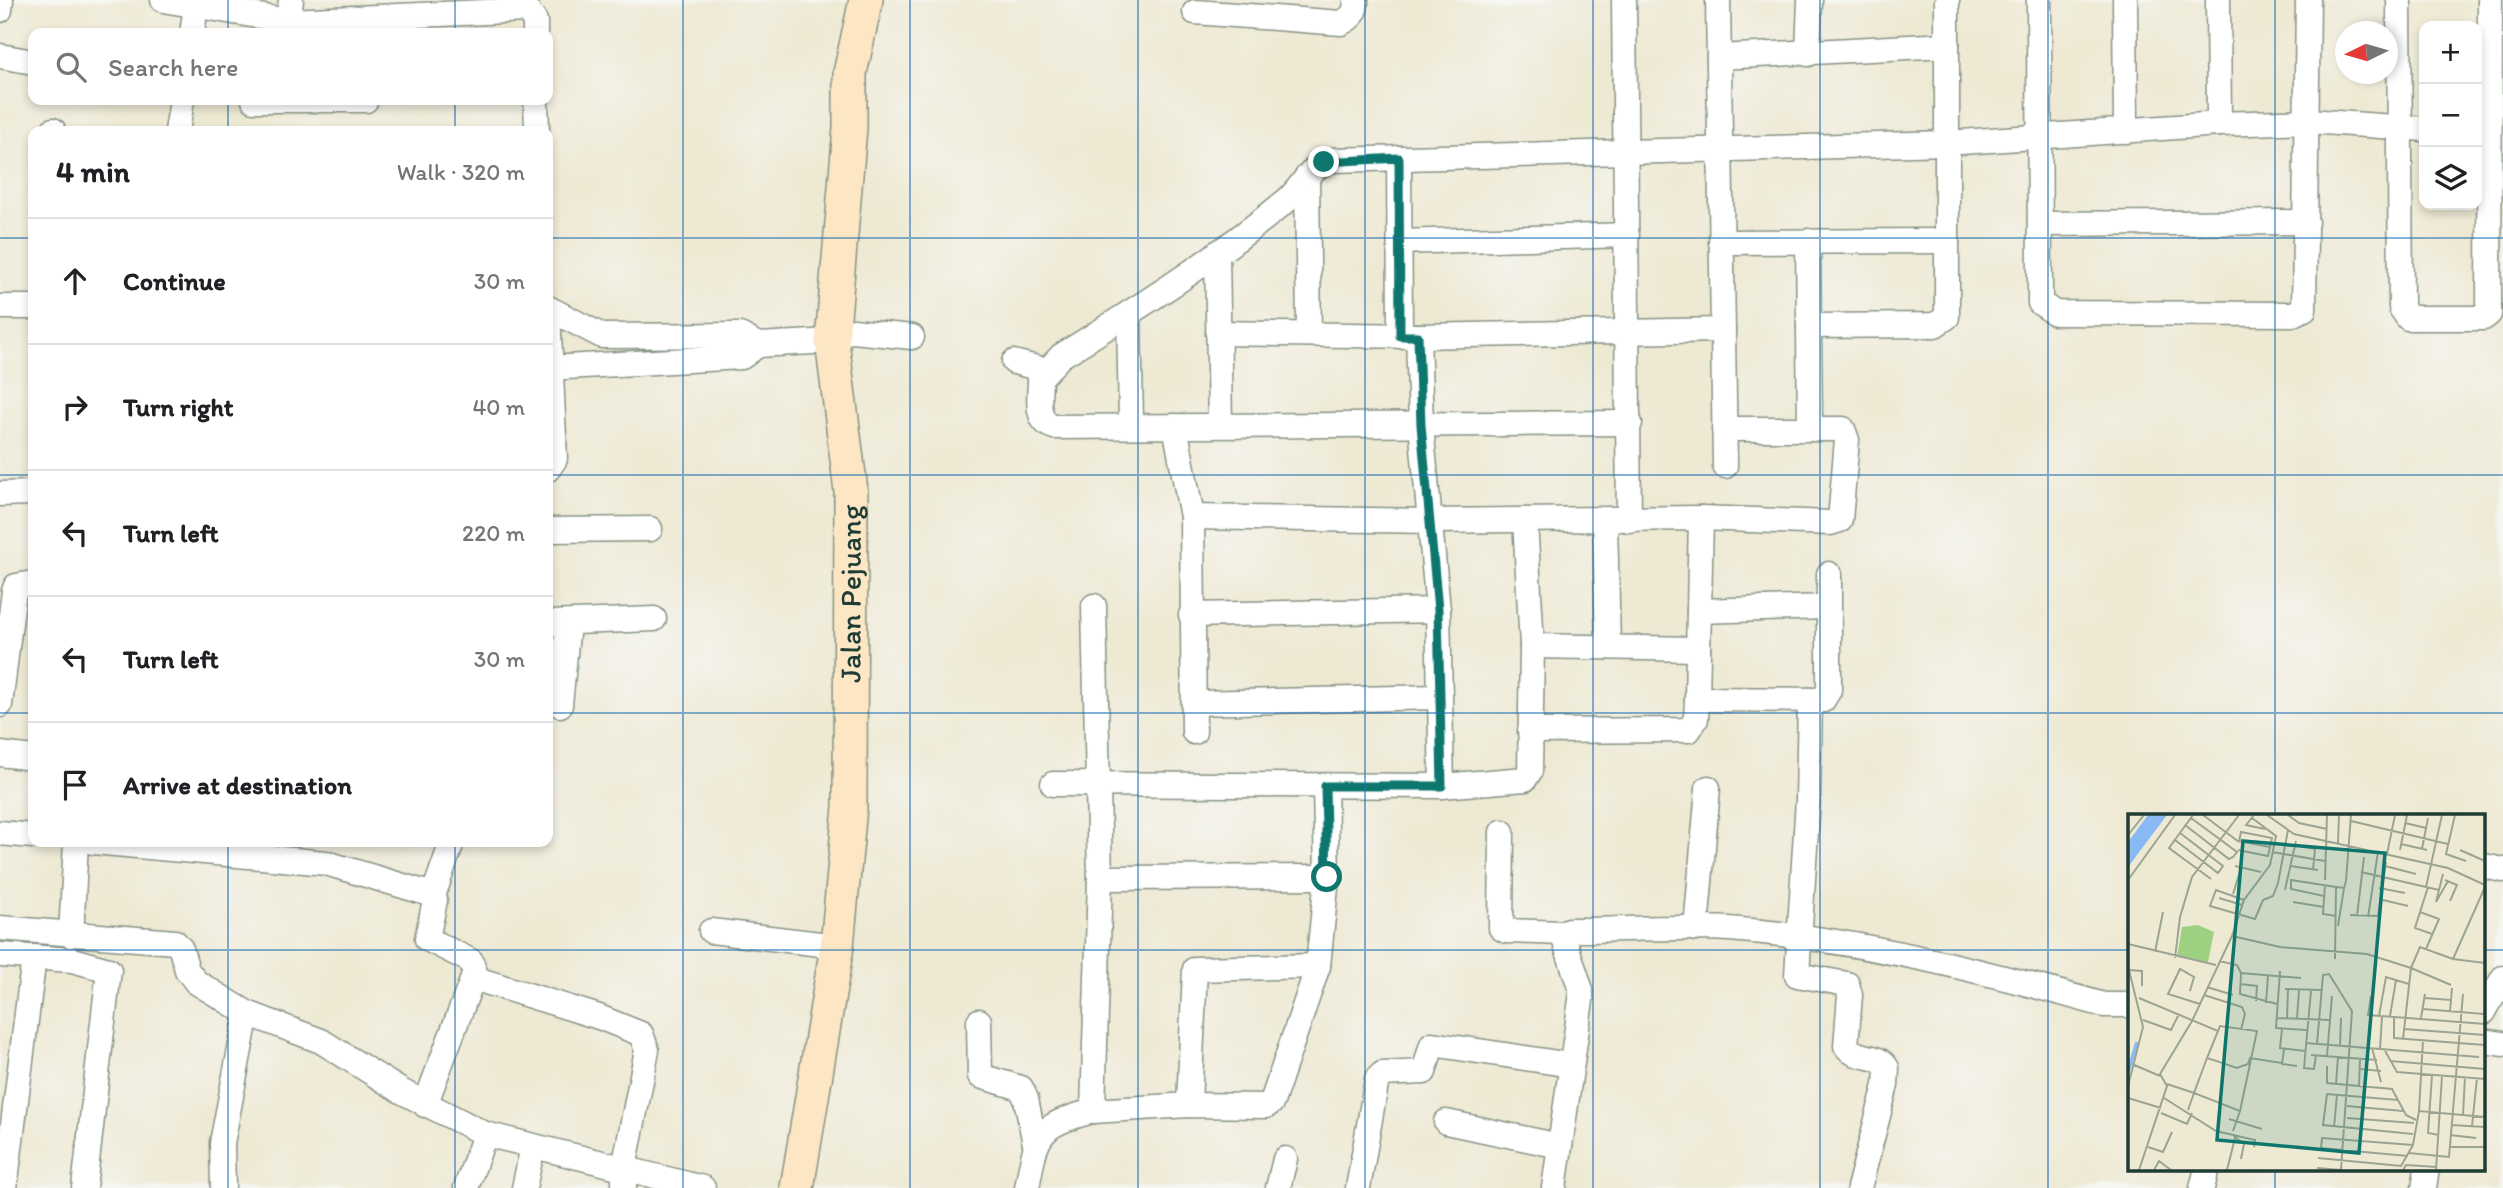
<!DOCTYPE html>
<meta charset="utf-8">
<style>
:root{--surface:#fff;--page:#f6f6f6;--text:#202124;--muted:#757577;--line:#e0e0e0}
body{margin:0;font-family:Itim,sans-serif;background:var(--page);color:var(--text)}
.controls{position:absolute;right:21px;top:21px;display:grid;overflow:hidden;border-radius:14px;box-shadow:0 4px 10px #0003}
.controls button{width:63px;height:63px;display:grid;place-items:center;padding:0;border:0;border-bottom:2px solid var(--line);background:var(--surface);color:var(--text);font:35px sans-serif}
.compass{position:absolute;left:2335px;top:21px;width:63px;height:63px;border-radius:50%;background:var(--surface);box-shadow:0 4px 10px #0003;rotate:265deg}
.stop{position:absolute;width:21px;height:21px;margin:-16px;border:5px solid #0f766e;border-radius:50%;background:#fff}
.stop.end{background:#0f766e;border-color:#fff;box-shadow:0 2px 7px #0008}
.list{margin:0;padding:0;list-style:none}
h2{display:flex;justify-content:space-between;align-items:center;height:91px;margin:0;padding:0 28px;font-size:30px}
h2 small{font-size:23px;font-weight:400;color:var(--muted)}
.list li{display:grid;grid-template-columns:46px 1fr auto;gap:21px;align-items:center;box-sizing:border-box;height:126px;padding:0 28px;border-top:2px solid var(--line)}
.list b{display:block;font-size:26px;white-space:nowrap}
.list em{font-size:23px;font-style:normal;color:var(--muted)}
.icon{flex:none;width:38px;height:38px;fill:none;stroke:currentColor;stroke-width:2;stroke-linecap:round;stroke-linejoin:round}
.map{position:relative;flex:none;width:2503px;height:1188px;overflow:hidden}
.search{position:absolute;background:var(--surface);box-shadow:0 4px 10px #0003;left:28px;top:28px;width:525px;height:77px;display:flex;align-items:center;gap:18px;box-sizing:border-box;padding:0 24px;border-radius:14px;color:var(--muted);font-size:26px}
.panel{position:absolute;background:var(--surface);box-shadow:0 4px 10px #0003;left:28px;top:126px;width:525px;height:721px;border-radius:14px}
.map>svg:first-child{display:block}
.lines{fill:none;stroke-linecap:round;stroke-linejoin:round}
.street-casing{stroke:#869384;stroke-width:27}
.secondary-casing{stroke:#869384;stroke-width:36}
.street{stroke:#fff;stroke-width:24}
.secondary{stroke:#fce6c4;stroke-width:33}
.route{stroke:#0f766e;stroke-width:9}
.grid{fill:none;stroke:#1f6fb2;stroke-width:2;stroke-opacity:0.55}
.labels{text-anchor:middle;stroke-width:5;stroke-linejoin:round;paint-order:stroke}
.street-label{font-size:30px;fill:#1f3d34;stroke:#f6f6f2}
.inset-river{fill:none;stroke:#88b9f4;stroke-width:3.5}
.inset-road{fill:none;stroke:#9ba493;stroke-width:2}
.view{fill:#0f766e;fill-opacity:0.15;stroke:#0f766e;stroke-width:3.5}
.inset-edge{fill:none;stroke:#1f3d34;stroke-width:3.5}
</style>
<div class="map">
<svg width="2503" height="1188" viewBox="0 0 2503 1188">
<rect width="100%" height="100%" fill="#f6f6f2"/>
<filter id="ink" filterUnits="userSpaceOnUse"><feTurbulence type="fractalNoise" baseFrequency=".0143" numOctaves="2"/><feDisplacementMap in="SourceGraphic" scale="14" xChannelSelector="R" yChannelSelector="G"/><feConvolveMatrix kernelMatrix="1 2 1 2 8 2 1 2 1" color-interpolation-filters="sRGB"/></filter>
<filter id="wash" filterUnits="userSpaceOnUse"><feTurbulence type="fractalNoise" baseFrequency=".00686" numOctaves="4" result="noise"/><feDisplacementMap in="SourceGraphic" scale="28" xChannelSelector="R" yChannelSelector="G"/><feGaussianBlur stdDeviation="1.57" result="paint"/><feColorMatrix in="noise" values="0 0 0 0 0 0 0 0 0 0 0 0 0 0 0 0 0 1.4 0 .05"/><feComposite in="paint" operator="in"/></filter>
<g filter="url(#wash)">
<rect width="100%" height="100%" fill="#eee9d3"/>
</g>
<g filter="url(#ink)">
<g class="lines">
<g class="street-casing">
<g id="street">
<polyline points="163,0 288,21 527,10 535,21 535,33"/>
<polyline points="1624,0 1629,520"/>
<polyline points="1718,0 1725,466"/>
<polyline points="2039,0 2040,303 2055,313 2293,314 2304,309 2308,0"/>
<polyline points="2125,0 2126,131"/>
<polyline points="2218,0 2219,124"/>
<polyline points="2399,0 2401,308 2408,318 2484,318 2489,314 2490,0"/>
<polyline points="0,10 1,0"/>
<path d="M1195 12 1341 23C1352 18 1356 12 1356 0"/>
<polyline points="288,21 291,0"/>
<polyline points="192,33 197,0"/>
<polyline points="1808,54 1810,0"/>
<polyline points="0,56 33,62"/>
<polyline points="1719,57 1947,45"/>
<polyline points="254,100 366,100"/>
<polyline points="536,100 537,131"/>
<polyline points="53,131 53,130"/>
<polyline points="177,131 182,100"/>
<polyline points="1399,158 1400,336"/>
<polyline points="1307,177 1309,334"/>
<polyline points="2040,224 2306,222"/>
<polyline points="1808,241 1810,427"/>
<polyline points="1400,242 1627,235"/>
<polyline points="1721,242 1947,241"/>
<polyline points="1217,253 1220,425"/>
<polyline points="0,307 33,307"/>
<polyline points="548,308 602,336 740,335 758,345 832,341 841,333 853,331 912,337"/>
<polyline points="548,311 555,459 548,469"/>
<polyline points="1129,313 1131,424"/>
<polyline points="1809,326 1935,325 1947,317 1947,0"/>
<polyline points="1218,333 1418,336 1723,330"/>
<polyline points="1418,336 1421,425 1438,610 1442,786"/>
<polyline points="1014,362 1045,370"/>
<polyline points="548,368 742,357 758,345"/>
<path d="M1630 423 1054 427C1034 421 1040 396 1040 378L1061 356C1138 308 1216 259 1286 201 1304 186 1308 166 1333 160L1947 143 2219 124 2308 121 2424 129"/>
<polyline points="1175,426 1192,517 1194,732"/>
<polyline points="0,494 33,493"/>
<polyline points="1192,517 1432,521 1701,518 1830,523 1840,520 1847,440 1843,429 1724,429"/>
<polyline points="1605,520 1608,647"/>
<polyline points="548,530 650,529"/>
<polyline points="1699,611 1827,607"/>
<polyline points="1191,615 1438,610"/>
<polyline points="548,623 654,619"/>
<polyline points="1532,646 1698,649"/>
<polyline points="1697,699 1823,700 1829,690 1829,574"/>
<path d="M1810 700 1808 799 1797 975 1847 984 1850 995 1846 1046C1856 1061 1878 1052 1887 1068L1886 1085 1859 1188"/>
<polyline points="1194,703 1438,697"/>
<polyline points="0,705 14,591 16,586 33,583"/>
<polyline points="560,705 568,623"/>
<polyline points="1530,731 1689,730 1696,719 1697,699 1701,518"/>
<polyline points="0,754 33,758"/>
<polyline points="1053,784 1442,786 1525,779 1530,771 1532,646 1525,520"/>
<polyline points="1502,832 1501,928 1506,931 1562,933"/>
<polyline points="0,833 33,836"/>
<polyline points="93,842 326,863 430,894 435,900 427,939 471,961 475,972 473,978 599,1017 641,1034 647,1050 624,1168 624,1188"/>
<polyline points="2484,866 2503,870"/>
<polyline points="1100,878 1327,877"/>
<polyline points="433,896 452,842"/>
<polyline points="0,928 175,942 181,949 187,970 196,982 247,1013 321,1041 401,1091 485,1134 703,1188"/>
<polyline points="1696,929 1708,788"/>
<polyline points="711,931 837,946"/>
<polyline points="71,935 76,842"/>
<polyline points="0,955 72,960 109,970 84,1188"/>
<polyline points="2484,1012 2503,978"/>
<polyline points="979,1021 980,1076 1021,1088 1026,1099 1035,1144"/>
<polyline points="2484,1041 2503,1044"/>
<polyline points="425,1105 473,978"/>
<polyline points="1189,1105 1195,969 1318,966"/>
<polyline points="1093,1111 1189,1105 1266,1106 1272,1102 1318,966 1327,877 1325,786"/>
<polyline points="1446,1122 1560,1146"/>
<polyline points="5,1188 34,957"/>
<polyline points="223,1188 222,1143 247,1013"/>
<polyline points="466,1188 485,1134"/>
<polyline points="524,1188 533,1146"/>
<path d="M1027 1188C1037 1133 1037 1126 1093 1111L1100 878 1094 606"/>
<polyline points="1278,1188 1285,1159"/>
<polyline points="1358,1188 1377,1079 1382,1074 1424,1072 1432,1044 1571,1065"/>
<path d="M1554 1188 1581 1000V990L1562 933 1569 930C1622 930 1676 926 1729 929 1853 938 1985 971 2104 1005H2130"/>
<polyline points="2202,1188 2207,1169"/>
<polyline points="2424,1188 2427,1169"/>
</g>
</g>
<g class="secondary-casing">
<g id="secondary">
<path id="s1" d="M797 1188 837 946 850 807 851 491 832 341 850 128V73L866 0"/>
</g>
</g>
<use href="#street" class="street"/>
<use href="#secondary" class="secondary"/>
</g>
</g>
<g class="lines" filter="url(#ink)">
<polyline class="route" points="1324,162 1399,158 1400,336 1418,336 1421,425 1438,610 1442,786 1325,786 1327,877"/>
</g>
<path class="grid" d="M228 0V33M455 0V33M683 0V1188M910 0V1188M1138 0V1188M1365 0V1188M1593 0V1188M1820 0V1188M2048 0V1188M2275 0V815M228 100V131M455 100V131M0 238H33M548 238H2503M0 475H33M548 475H2503M0 713H33M548 713H2503M228 842V1188M455 842V1188M0 950H2130M2484 950H2503M2275 1169V1188"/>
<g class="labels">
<g class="street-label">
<text dy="10" stroke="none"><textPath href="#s1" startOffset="598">Jalan Pejuang</textPath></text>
</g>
</g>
<g transform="translate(2128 814)">
<rect width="357" height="357" fill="#eee9d3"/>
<path d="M70 111 86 118 80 148 49 143 54 113Z" fill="#9dd181"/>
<path d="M20 1H39L0 53V28Z" fill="#88b9f4"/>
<path class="inset-river" d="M0 258 9 228"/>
<path class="inset-road" d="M65 1 41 34 83 65M75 1 111 28M126 1 118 11 137 15M139 1 166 20 320 54 357 71M160 1 171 9 199 15M327 1 318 40 338 47M223 7 320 30M277 9 298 14M57 11 101 45 105 43 109 38 63 4M0 21 16 1M47 26 90 59 95 52 52 19M111 27 142 33M210 29 211 1M273 30 299 36M167 31 187 35 185 56M294 35 300 4M110 36 140 42 144 24 113 18 111 28M272 36 279 1M332 36 357 47M144 38 197 47M259 40 267 1M107 52 133 58M162 52 190 56M257 52 288 60M233 58 311 76M315 60 308 88 320 67M0 66 47 1M197 66 199 1M317 66 329 71 322 87M218 67 223 1M197 71 195 100 208 102M298 73 314 1M300 73 287 114 304 120M251 74 277 79M157 76 168 27M105 80 113 54M196 82 163 75V66L208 73M91 84 114 91M251 85 280 92M116 86 88 76 82 92 127 105 135 86 145 82 150 69 160 16M165 88 196 93M292 98 311 105 298 135M222 101 250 102 258 48M229 102 236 43M240 103 250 38M210 112 216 74M104 122 116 86 142 51 148 22 124 4M0 130 88 151M27 138 35 98M47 144 52 103 64 63 111 1M207 145 208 73 216 74 218 67M325 145 357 73M91 147 109 151 113 159 173 164M0 152 15 213 0 272M1 156 14 157V172M152 157 148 214 179 216M113 159 112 180 149 190M112 170 129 172 128 187M79 173 105 181M157 175 194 176M62 177 66 163 52 155 40 180 72 190M183 177 176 254 186 255 188 241M76 181 114 193 117 200 113 216M243 182 240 201 253 202M11 184 90 217 79 244 109 254 120 250 122 244 154 249M297 184 323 186M138 189 140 162M295 195 356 200M322 197 324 174M251 202 258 163 281 170M262 202 268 166M266 203V224L357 231M148 204 202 206M159 204 160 175M293 204 297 180M169 205 171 176M15 206 43 216 51 200M154 215 152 234 177 237M276 215 357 221M90 217 92 212 129 217 112 297M275 225 283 154 323 171M178 229 351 243M189 230 195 161 201 160 224 197 213 356M212 232 213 204M244 234 253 268M156 235 154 250 169 252M252 235 254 202 357 210M256 235 269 258 357 265M183 241 249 246M199 242 204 182M79 244 66 279 112 297 105 317M262 247 357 255M4 250 32 262M199 252V269L264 275 278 301 288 306M232 255 253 257M304 261 300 319 311 321M39 270 66 279 60 296M208 270 210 243M231 272 232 244M0 284 33 294M36 284 88 317 127 326 126 333M270 286 199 280 195 311 285 320M219 292 275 297M291 297 295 226M33 299 59 310 64 299M335 301 337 263M219 304 286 309M101 305 134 315M323 311 357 313M344 312 349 264M206 313 209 281M322 321 348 324M106 322 116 330 113 345M20 333 35 338 44 318M322 333H357M281 339 321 343 335 180M280 342 193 334 194 324 285 331M190 344 273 352 285 331 291 297 357 303M189 354 213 356M11 356 39 272 32 260 64 207 104 122 152 133 239 140 283 154 292 133 325 145 357 149M26 356 31 347 43 356M99 356 107 324M275 356 278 351 309 353M308 356 314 262"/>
<path class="view" d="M115 27 257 39 231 339 89 326Z"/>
<rect width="357" height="357" class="inset-edge"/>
</g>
</svg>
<div class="controls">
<button>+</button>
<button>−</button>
<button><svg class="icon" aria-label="layers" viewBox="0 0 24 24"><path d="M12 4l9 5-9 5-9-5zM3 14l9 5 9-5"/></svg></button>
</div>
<svg class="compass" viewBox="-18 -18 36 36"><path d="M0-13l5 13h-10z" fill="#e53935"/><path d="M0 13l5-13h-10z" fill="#757577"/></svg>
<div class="stop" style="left:1327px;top:877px"></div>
<div class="stop end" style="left:1324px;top:162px"></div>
<div class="search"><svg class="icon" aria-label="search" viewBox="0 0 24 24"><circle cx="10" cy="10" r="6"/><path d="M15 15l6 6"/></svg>Search here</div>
<section class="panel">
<h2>4 min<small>Walk · 320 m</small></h2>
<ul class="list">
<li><svg class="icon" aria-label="ahead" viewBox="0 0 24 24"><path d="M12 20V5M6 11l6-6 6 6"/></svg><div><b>Continue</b></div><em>30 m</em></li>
<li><svg class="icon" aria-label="right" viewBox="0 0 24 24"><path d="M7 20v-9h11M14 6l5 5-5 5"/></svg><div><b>Turn right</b></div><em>40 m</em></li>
<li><svg class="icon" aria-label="left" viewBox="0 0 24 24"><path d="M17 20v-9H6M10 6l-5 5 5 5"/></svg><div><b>Turn left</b></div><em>220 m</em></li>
<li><svg class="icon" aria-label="left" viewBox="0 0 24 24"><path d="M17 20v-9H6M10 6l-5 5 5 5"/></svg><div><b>Turn left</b></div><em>30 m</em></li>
<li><svg class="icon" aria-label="arrive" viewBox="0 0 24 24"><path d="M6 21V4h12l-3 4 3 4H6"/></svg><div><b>Arrive at destination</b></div></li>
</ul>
</section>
</div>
